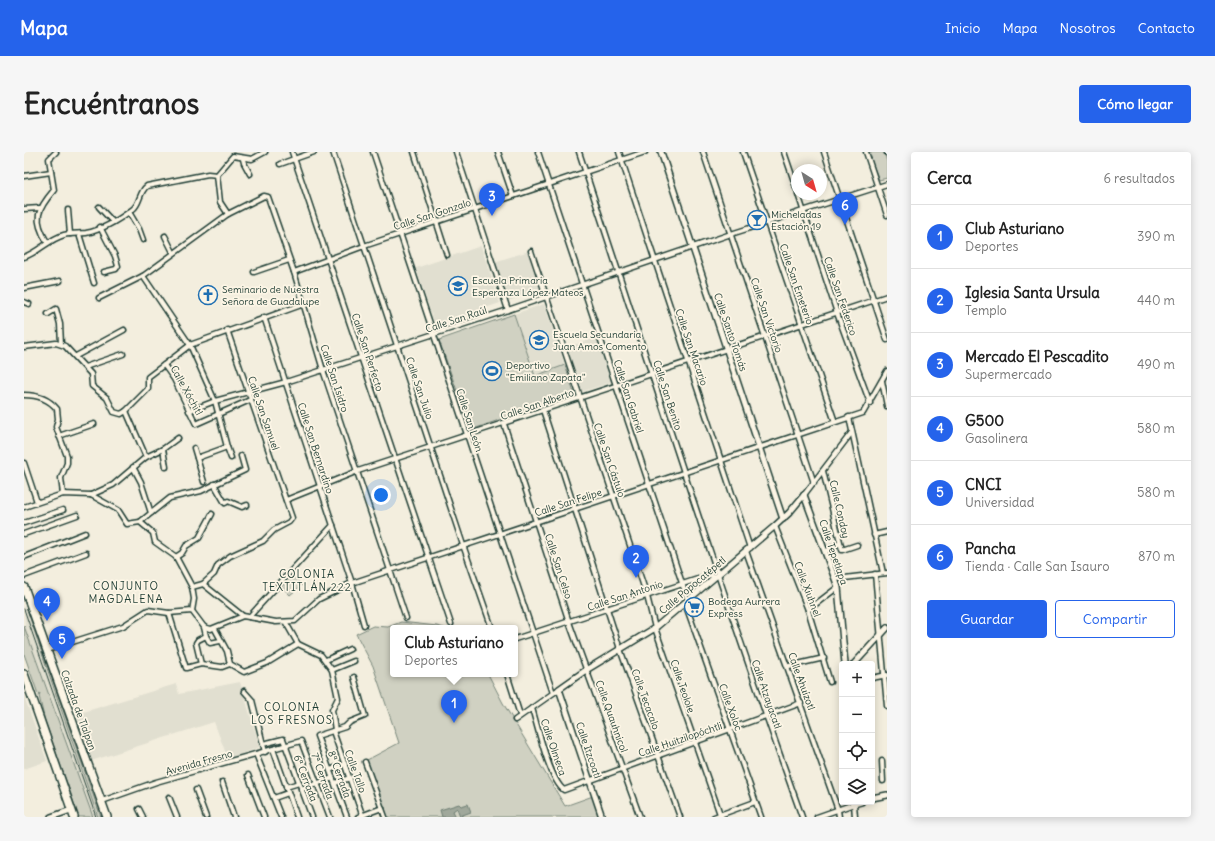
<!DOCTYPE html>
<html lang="es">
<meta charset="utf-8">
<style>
:root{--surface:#fff;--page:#f6f6f6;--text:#222;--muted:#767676;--line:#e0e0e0;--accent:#2563eb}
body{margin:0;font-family:Delius,sans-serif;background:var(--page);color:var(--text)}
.controls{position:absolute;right:12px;bottom:12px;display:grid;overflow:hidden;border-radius:4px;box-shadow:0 2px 10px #0003}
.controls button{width:36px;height:36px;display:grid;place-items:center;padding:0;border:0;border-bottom:1px solid var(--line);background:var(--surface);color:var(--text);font:20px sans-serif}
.compass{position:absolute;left:767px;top:12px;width:36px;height:36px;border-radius:50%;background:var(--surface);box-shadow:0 2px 10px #0003;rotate:143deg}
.you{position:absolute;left:357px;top:343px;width:14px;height:14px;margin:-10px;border:3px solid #fff;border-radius:50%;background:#1a73e8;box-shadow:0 0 0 6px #1a73e833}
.badge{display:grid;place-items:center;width:26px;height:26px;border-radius:50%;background:var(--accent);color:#fff;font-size:13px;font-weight:700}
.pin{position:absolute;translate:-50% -33px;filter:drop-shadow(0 1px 2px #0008)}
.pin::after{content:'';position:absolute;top:21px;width:14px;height:12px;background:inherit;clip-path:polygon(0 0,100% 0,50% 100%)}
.popup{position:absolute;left:366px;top:473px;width:128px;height:52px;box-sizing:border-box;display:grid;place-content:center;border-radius:4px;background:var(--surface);filter:drop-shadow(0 1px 3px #0005);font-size:13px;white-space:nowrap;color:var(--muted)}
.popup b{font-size:15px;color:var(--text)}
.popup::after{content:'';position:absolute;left:50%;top:100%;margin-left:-8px;border:8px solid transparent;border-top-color:var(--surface)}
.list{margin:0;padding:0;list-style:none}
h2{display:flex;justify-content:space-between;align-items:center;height:52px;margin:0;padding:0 16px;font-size:17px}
h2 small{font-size:13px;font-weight:400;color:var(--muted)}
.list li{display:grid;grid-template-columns:26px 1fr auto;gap:12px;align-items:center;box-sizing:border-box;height:64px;padding:0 16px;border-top:1px solid var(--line)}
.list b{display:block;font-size:15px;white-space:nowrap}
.list p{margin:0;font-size:13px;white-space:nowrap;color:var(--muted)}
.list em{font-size:13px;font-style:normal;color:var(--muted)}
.actions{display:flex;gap:8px;padding:12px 16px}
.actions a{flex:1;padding:9px 0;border:1px solid var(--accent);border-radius:4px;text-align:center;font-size:14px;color:var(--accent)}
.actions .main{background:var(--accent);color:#fff}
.icon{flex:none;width:22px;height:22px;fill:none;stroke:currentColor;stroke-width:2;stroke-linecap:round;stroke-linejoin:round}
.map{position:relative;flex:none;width:863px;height:665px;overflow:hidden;border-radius:4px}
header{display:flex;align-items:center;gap:24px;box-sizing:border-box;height:56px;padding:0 20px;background:var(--accent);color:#fff}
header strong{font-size:19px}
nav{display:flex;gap:22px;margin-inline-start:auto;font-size:14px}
.intro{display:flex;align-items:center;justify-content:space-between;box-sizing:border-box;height:96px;padding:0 24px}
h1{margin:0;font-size:28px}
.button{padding:10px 18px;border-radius:4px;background:var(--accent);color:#fff;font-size:14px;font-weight:700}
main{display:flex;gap:24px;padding:0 24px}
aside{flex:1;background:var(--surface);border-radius:4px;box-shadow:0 2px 10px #0003}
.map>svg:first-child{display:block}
.built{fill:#e1dfd0}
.green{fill:#d0d1c2;stroke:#78877b}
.water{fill:#a0a89b;stroke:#6c7d72}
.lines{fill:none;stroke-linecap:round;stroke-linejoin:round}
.minor-casing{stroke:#1f3d34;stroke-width:7}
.tertiary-casing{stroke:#1f3d34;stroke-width:8}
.trunk-casing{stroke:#1f3d34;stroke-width:10}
.minor{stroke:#fcf5e5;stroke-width:4}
.tertiary{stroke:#fcf5e5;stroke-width:5}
.trunk{stroke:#fcf5e5;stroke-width:7}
.tram{stroke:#1f3d34;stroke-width:1}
.labels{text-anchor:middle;stroke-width:3.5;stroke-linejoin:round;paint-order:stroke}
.street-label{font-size:10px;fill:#1f3d34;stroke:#fcf5e5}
.poi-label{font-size:10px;fill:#1f3d34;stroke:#fcf5e5;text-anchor:start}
.neighbourhood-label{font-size:11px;letter-spacing:1px;fill:#1f3d34;stroke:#fcf5e5}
</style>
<header>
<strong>Mapa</strong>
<nav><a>Inicio</a><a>Mapa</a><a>Nosotros</a><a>Contacto</a></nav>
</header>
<div class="intro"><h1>Encuéntranos</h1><a class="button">Cómo llegar</a></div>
<main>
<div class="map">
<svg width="863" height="665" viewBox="0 0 863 665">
<rect width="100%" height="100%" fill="#f3eede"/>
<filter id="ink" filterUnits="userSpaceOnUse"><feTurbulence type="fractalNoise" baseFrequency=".025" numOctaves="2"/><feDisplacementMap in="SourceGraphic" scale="8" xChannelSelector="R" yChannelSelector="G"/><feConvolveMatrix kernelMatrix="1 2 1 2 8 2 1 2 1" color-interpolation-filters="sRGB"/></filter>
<g filter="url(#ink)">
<g class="built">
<polygon points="457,94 476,151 411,173 392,116"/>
<polygon points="505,99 518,138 484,149 470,110"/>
<polygon points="520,152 541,213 511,224 490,162"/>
<polygon points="573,185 588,230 557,240 542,196"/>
<polygon points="0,453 50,598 74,665 69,665 1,476"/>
<polygon points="216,530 236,595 204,607 190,570 67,609 53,562 152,532 155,542"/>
<polygon points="0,544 23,609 0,617"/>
</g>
<g class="green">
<polygon points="844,0 860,0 863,10 863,26 855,28"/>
<polygon points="490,162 511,224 541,213 550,241 447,278 415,188"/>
<polygon points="267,422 278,433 266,443 257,434"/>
<polygon points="0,449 4,459 77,665 74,665"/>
<polygon points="377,470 413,474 420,476 369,476 369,522 464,522 479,551 541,654 569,644 576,665 363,665 343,608 375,591 349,514 332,482 349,474 364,475"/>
<polygon points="0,474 69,665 55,665 21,569 15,544 16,541 14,542 0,502"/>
</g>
<polygon class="water" points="435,652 437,654 444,652 447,660 436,664 433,656 429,659 432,665 418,665 416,658"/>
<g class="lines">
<g class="minor-casing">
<g id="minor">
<polyline points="268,0 427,472"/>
<polyline points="309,0 439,393 468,476"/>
<polyline points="349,0 529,541"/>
<polyline points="390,0 423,103"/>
<polyline points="432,0 484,158"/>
<polyline points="474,0 489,44"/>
<polyline points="514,0 664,449"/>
<path d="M555 0C628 222 699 445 778 665"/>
<polyline points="595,0 726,396"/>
<polyline points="679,0 790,331"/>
<polyline points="719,0 811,270"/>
<polyline points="760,0 773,38"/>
<polyline points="800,0 863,188"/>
<polyline points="842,0 863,63"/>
<polyline points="863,0 863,1"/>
<polyline points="219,7 220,11 226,22"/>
<polyline points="256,12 290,0"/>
<polyline points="193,23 196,50 204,62"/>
<polyline points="0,24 27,20"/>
<polyline points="774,42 813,161 846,251"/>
<polyline points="75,55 89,70"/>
<polyline points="0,57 16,56"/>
<polyline points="44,58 46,82"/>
<polyline points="105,60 115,77 119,88"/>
<polyline points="76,75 91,104 94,114 92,117 80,120"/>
<polyline points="55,82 70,131"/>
<polyline points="141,84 149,100"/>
<path d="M23 90C9 67 13 58 30 38L25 7 32 0"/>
<polyline points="507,99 623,444 631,476 697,665"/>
<path d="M0 105C15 100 25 87 40 83 47 81 55 82 62 81 78 78 96 67 109 57 116 52 115 40 123 34L184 22 193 23 209 4 228 7 241 0"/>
<polyline points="230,120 265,108"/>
<polyline points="270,120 340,94 621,0"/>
<polyline points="119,124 166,193 191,249 203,295"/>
<polyline points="0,136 36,129"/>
<polyline points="75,146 119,124 204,62 240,44 244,45 270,120 299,218 382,466"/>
<polyline points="0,150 5,152"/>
<polyline points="24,162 32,157 36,172 37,192"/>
<polyline points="240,165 328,431 340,473"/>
<polyline points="0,195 32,191 41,194 67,222 68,234 83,246 90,260 97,262 102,259 124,237 124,225 166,193 280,152"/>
<polyline points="52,204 100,178"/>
<polyline points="140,213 150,227 172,272 226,248"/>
<polyline points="61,215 99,202"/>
<polyline points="858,229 863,254"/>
<path d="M0 243C12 243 25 247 33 257L34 267 32 275 43 304V311L37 326 39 342"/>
<polyline points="519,258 596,497 656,665"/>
<polyline points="102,259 122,305"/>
<polyline points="165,259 191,249 262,230 484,158 707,82 863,32"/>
<polyline points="825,265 859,421"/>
<polyline points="480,272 545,470 616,665"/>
<polyline points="35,284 70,272"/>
<polyline points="170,296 173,306"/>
<polyline points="139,297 142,315"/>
<polyline points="0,311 13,350"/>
<polyline points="109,315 117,330 127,361"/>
<polyline points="799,319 818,398 833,393"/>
<polyline points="180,330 173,306 203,295 207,306"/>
<polyline points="190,332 201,351 204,349 218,355 223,353"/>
<polyline points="67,343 89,333 122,305 139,297 154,286"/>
<polyline points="780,343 828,280"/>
<polyline points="262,348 334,319 863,144"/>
<polyline points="0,355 39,342 67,343 94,358 103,372 116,370 146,346 177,339 221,318 217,304"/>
<polyline points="116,370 129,381 131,390 152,405 168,435 170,447 168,459"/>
<polyline points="0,371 39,358"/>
<polyline points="751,374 784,458 806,530"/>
<polyline points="0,382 53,363"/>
<polyline points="850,383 863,380"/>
<polyline points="722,399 814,658 815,665"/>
<polyline points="801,400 816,391"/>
<polyline points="0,405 61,381"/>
<polyline points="152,405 158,401 162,394 175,386 188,362"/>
<polyline points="851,422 863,554"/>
<polyline points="0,424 62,401"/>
<polyline points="812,427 863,421"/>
<polyline points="179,432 190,422 194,413 206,404 239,389 250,378 265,370 268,366 203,178"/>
<polyline points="168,435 179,432 219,464"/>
<polyline points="661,451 737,665"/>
<polyline points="784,458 814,435"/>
<polyline points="145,461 162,516 177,512 198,515 206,512"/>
<polyline points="225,465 309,373"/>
<polyline points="262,471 274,492 297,503 308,518 314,546 308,558 311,578"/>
<polyline points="180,475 182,484 186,491 196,489"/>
<polyline points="191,477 203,499 206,512 220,520 243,511 274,492"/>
<polyline points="491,487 686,423 693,424"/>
<polyline points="23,498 99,474 124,458 145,461 168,459 180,475 187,477 219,464 252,470 271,469 295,447 328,431 839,261 863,219"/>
<polyline points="302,508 326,497"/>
<polyline points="177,512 172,491 174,488 182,484"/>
<polyline points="765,514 800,506"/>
<polyline points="308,518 330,509"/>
<polyline points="483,522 496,563"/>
<polyline points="848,526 863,523"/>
<polyline points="220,539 228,548 239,592"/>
<path d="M508 556C513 573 526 629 540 638L777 551"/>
<polyline points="491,568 535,537"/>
<polyline points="309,579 339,665"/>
<polyline points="249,597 273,665"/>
<polyline points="241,600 239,592 259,587 288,665"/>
<polyline points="232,602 257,665"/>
<polyline points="858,609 859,629"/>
<polyline points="341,610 361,665"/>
<polyline points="306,618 321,612"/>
<polyline points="224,623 240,665"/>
<polyline points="198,630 210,665"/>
<polyline points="311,631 326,626"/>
<polyline points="262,635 275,631"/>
<polyline points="277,637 309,626"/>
<polyline points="172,638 182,665"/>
<polyline points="145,645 153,665"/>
<polyline points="250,646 264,641"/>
<polyline points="78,649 132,630 277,589 306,665"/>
<polyline points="115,657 119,665"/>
<polyline points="323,665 293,584 321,575 326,570 341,564 330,525"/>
<polyline points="334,665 358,656"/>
<polyline points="690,665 731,650"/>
<polyline points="793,665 830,652 831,665"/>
</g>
</g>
<g class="tertiary-casing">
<g id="tertiary">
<polyline points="637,0 759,367"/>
<polyline points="780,343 814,435 821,512"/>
<polyline points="830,512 863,476"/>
<polyline points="848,646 863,643"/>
<polyline points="830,650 830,652 837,650"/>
<polyline points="27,665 47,658"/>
<polyline points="578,665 535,537 562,518 631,476 751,374 765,361 780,343"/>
</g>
</g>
<g class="trunk-casing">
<g id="trunk">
<polyline points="0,435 83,665"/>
<polyline points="0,522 50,665"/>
</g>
</g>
<use href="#minor" class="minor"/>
<use href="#tertiary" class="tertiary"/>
<use href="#trunk" class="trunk"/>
<polyline class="tram" points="0,457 72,665"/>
</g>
</g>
<defs>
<g id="bar-ring" transform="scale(1)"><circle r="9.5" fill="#fcf5e5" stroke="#1f6fb2" stroke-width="1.5"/><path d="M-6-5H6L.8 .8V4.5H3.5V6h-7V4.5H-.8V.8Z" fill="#1f6fb2"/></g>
<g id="school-ring" transform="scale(1)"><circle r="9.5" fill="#fcf5e5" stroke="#1f6fb2" stroke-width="1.5"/><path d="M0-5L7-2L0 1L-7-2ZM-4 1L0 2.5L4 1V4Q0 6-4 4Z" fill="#1f6fb2"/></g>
<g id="church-ring" transform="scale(1)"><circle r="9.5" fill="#fcf5e5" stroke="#1f6fb2" stroke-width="1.5"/><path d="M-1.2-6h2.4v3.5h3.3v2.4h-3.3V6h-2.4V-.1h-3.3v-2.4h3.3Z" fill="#1f6fb2"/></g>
<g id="stadium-ring" transform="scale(1)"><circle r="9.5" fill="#fcf5e5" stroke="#1f6fb2" stroke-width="1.5"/><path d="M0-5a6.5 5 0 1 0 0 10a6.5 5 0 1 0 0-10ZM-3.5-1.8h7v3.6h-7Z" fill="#1f6fb2"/></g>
<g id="supermarket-ring" transform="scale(1)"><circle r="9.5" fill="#fcf5e5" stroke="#1f6fb2" stroke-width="1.5"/><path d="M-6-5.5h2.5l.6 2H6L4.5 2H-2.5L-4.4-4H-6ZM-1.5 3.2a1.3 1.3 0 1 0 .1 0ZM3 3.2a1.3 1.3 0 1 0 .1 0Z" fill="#1f6fb2"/></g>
</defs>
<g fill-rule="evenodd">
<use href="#bar-ring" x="733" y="68"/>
<use href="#school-ring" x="434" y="134"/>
<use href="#church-ring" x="184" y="143"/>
<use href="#school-ring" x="515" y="188"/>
<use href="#stadium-ring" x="468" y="219"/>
<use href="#supermarket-ring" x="670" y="455"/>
</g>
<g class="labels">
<g class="street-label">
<text transform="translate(408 62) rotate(-18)" y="4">Calle San Gonzalo</text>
<text transform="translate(773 132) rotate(71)" y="4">Calle San Emeterio</text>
<text transform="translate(817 144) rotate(71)" y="4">Calle San Federico</text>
<text transform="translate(743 163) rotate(71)" y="4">Calle San Victorio</text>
<text transform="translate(432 167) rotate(-18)" y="4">Calle San Raúl</text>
<text transform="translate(707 180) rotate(71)" y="4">Calle Santo Tomás</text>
<text transform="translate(668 195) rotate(71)" y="4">Calle San Macario</text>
<text transform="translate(344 200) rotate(72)" y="4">Calle San Perfecto</text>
<text transform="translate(311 226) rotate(72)" y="4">Calle San Isidro</text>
<text transform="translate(396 236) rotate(71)" y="4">Calle San Julio</text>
<text transform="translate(163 238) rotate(61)" y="4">Calle Xóchitl</text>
<text transform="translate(644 243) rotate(72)" y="4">Calle San Benito</text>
<text transform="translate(605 244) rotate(72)" y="4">Calle San Gabriel</text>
<text transform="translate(513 252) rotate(-19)" y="4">Calle San Alberto</text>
<text transform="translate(240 261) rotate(71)" y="4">Calle San Samuel</text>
<text transform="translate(446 268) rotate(72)" y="4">Calle San León</text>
<text transform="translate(292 296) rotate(72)" y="4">Calle San Bernardino</text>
<text transform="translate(586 308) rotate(71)" y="4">Calle San Cástulo</text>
<text transform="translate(544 350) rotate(-18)" y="4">Calle San Felipe</text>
<text transform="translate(816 357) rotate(77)" y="4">Calle Condoy</text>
<text transform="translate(810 400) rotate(71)" y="4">Calle Tepetlapa</text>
<text transform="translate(535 414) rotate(72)" y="4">Calle San Celso</text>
<text transform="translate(668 433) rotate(-40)" y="4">Calle Popocatépetl</text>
<text transform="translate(784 437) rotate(69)" y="4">Calle Xiuhnel</text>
<text transform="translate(601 443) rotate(-18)" y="4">Calle San Antonio</text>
<text transform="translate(778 529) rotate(70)" y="4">Calle Ahuízotl</text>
<text transform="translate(659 534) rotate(71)" y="4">Calle Teolole</text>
<text transform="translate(743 542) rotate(71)" y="4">Calle Atzayacatl</text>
<text transform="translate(622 547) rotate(70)" y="4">Calle Tecacalo</text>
<text transform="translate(707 555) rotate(70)" y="4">Calle Xoloc</text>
<text transform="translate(55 558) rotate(70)" y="4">Calzada de Tlalpan</text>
<text transform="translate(588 564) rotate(70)" y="4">Calle Quauhnicol</text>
<text transform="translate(656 587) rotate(-19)" y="4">Calle Huitzilopóchtli</text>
<text transform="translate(530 595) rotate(71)" y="4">Calle Olmeca</text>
<text transform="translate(565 598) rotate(71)" y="4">Calle Itzcoatl</text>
<text transform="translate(175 610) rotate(-16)" y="4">Avenida Fresno</text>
<text transform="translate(332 619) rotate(70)" y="4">Calle Tallo</text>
<text transform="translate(316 622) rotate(70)" y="4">8ª Cerrada</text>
<text transform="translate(299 624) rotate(70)" y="4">7ª Cerrada</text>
<text transform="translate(282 626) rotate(69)" y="4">6ª Cerrada</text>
</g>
<g class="poi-label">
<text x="747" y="66">Micheladas<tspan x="747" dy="12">Estación 19</tspan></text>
<text x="448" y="132">Escuela Primaria<tspan x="448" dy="12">Esperanza López Mateos</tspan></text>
<text x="198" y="141">Seminario de Nuestra<tspan x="198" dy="12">Señora de Guadalupe</tspan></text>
<text x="529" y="186">Escuela Secundaria<tspan x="529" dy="12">Juan Amos Comento</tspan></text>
<text x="482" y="217">Deportivo<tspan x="482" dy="12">"Emiliano Zapata"</tspan></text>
<text x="684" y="453">Bodega Aurrera<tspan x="684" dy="12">Express</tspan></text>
</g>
<g class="neighbourhood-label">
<text x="283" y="426">COLONIA<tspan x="283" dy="13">TEXTITLÁN 222</tspan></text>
<text x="102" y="438">CONJUNTO<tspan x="102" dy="13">MAGDALENA</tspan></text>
<text x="268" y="559">COLONIA<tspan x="268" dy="13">LOS FRESNOS</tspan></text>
</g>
</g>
</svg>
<div class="controls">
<button>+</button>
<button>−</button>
<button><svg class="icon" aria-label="locate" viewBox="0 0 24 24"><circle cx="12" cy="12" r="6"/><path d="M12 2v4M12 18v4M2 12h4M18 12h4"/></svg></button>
<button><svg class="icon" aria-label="layers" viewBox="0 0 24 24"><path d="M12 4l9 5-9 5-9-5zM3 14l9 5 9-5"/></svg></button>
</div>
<svg class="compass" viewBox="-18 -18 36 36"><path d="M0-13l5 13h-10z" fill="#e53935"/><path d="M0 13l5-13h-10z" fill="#767676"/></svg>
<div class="you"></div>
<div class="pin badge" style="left:430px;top:571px">1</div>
<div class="popup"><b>Club Asturiano</b>Deportes</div>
<div class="pin badge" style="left:612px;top:426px">2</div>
<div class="pin badge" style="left:468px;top:64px">3</div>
<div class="pin badge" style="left:23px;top:469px">4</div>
<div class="pin badge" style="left:38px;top:507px">5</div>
<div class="pin badge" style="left:821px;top:73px">6</div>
</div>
<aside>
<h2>Cerca<small>6 resultados</small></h2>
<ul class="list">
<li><span class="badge">1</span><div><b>Club Asturiano</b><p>Deportes</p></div><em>390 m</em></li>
<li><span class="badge">2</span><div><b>Iglesia Santa Ursula</b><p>Templo</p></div><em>440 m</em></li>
<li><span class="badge">3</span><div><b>Mercado El Pescadito</b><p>Supermercado</p></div><em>490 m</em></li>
<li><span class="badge">4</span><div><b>G500</b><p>Gasolinera</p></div><em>580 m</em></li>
<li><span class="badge">5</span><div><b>CNCI</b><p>Universidad</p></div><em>580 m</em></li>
<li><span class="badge">6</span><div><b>Pancha</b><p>Tienda · Calle San Isauro</p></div><em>870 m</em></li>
</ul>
<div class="actions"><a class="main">Guardar</a><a>Compartir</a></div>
</aside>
</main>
